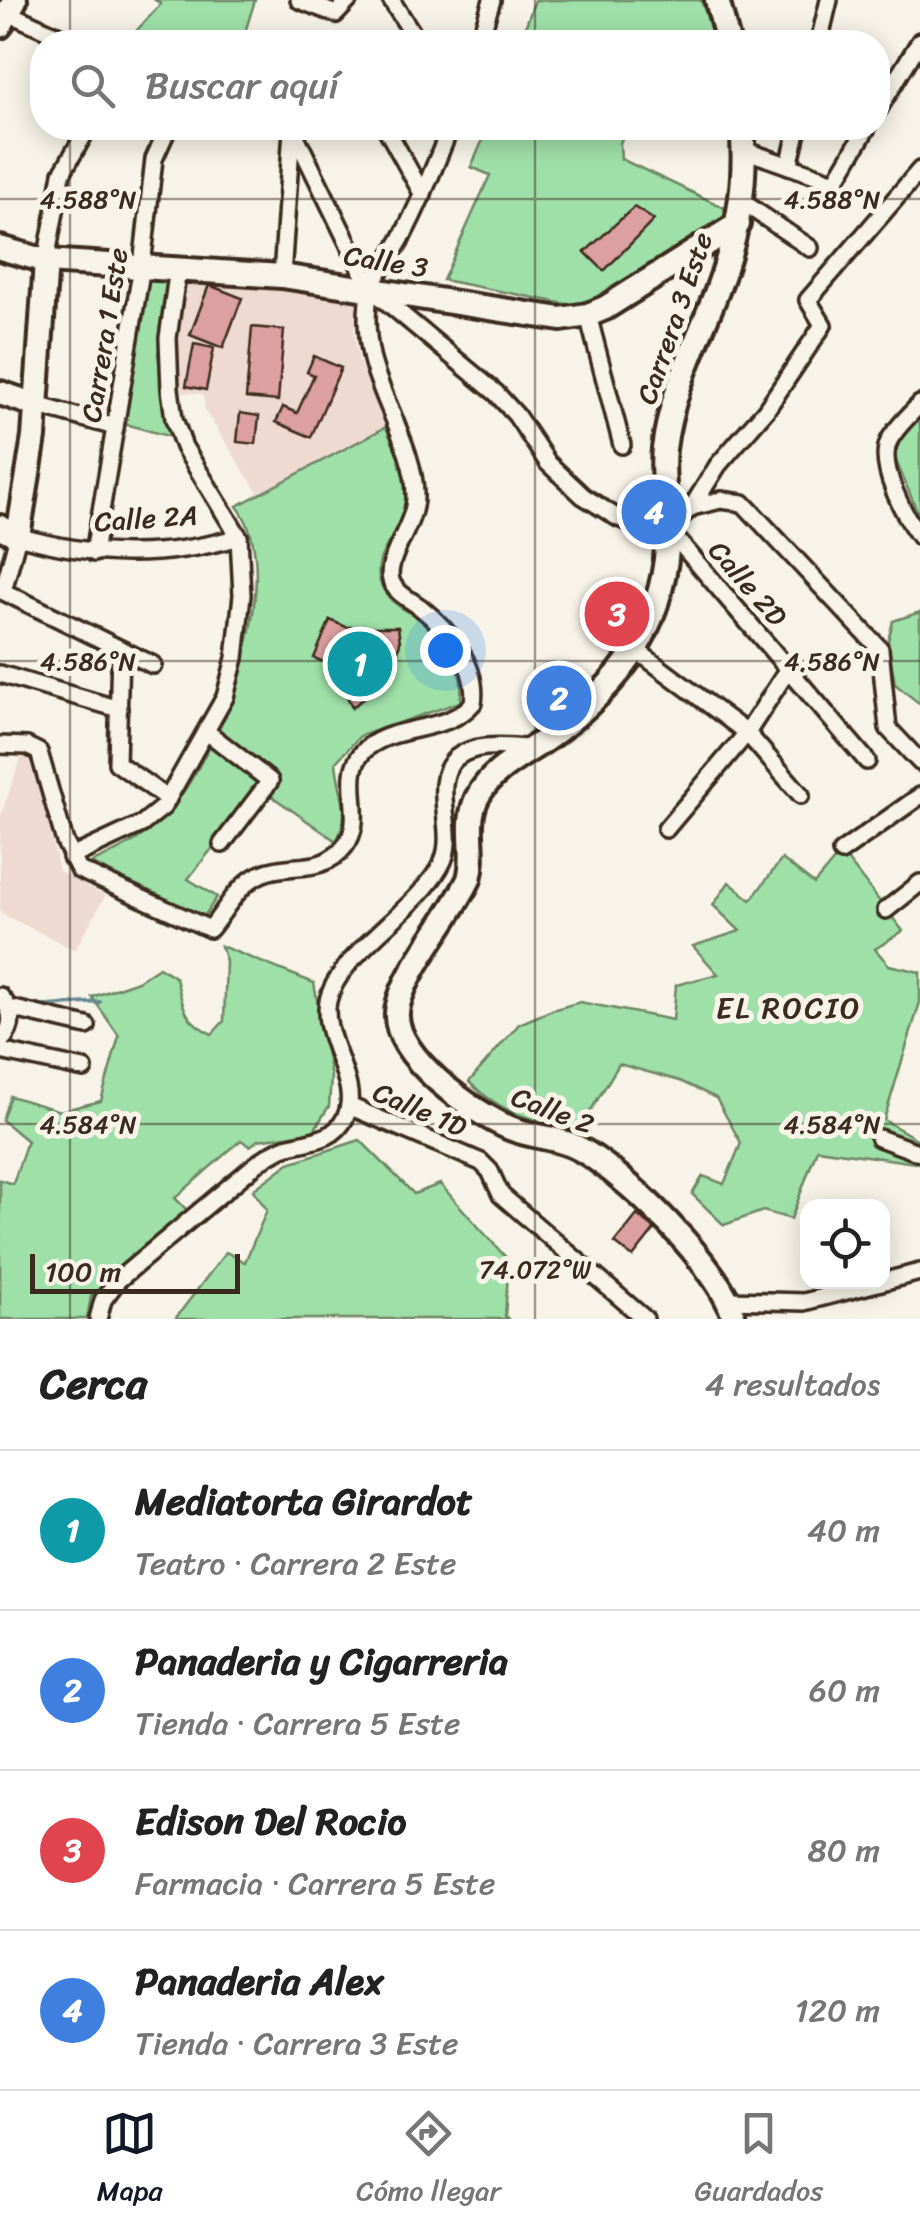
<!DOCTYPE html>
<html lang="es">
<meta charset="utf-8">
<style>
:root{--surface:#fff;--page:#f6f6f6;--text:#222;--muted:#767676;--line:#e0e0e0;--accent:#111827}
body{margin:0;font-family:Sriracha,sans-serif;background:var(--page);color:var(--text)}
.controls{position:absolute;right:30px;bottom:30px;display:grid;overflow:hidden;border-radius:20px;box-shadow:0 5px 25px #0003}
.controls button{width:90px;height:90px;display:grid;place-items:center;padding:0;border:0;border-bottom:2px solid var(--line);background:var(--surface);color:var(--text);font:50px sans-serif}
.scale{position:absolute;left:30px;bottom:25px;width:210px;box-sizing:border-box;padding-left:10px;border:5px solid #3b2a1e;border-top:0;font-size:28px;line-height:35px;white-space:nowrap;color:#3b2a1e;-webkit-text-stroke:8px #f7f3e8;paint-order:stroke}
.you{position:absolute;left:445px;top:650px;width:35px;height:35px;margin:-25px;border:8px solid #fff;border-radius:50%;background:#1a73e8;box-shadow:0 0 0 15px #1a73e833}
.badge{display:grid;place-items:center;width:65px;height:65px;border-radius:50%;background:var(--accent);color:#fff;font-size:32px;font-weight:700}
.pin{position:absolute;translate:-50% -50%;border:5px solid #fff;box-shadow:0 2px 10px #0006}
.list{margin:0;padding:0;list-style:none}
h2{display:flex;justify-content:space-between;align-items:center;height:130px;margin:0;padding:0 40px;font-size:42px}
h2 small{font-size:32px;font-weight:400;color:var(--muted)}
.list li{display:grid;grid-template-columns:65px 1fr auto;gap:30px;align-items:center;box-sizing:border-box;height:160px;padding:0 40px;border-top:2px solid var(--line)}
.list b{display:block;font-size:38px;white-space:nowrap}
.list p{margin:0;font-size:32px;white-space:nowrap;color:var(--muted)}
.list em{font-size:32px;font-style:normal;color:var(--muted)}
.icon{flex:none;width:55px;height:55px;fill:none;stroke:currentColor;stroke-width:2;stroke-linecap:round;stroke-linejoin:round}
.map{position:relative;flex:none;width:920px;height:1319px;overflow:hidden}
.search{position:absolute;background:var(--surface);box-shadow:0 5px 25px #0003;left:30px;right:30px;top:30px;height:110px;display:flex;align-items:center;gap:25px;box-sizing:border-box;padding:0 35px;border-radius:40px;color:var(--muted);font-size:38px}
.sheet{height:770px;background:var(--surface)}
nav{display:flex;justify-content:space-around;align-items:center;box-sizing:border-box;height:140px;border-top:2px solid var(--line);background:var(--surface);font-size:28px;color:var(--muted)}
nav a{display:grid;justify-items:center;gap:5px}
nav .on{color:var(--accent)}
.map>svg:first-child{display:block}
.built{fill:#efdad2}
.green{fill:#9fe0a9;stroke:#6d8564;stroke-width:2.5}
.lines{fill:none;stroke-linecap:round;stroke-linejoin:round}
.stream{stroke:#638991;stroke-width:4}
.building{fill:#dba09f;stroke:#3b2a1e;stroke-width:2.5}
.street-casing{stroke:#3b2a1e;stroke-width:22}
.secondary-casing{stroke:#3b2a1e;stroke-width:30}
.street{stroke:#f7f3e8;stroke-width:15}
.secondary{stroke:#f7f3e8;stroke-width:22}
.ticks{fill:none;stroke:#3b2a1e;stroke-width:2.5;stroke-opacity:0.45}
.labels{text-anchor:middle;stroke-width:10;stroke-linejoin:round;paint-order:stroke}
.street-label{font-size:28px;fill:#3b2a1e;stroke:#f7f3e8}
.neighbourhood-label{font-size:30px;letter-spacing:2.5px;fill:#3b2a1e;stroke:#f7f3e8}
.ticks-label{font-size:25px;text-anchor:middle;fill:#3b2a1e;stroke:#f7f3e8;stroke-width:10;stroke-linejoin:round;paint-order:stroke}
</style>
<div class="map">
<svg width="920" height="1319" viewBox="0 0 920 1319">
<rect width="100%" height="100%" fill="#f7f3e8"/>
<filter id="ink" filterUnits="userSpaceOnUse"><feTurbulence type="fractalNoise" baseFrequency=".01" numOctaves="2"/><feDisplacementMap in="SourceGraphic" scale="20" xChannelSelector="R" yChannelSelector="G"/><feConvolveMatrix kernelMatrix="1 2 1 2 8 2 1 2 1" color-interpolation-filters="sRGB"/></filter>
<g filter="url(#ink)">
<g class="built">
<polygon points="184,274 351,294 360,305 354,330 359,361 386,427 259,494 205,411 203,394 180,392 176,328"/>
<polygon points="22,755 33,755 59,871 105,896 75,950 0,913 0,818"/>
</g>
<g class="green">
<polygon points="155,0 255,0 242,42 128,40 161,4"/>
<polygon points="535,0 701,0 714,38 674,42 520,42"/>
<polygon points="488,128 627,128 620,143 621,159 723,207 727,216 596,298 571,305 443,280 490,175 471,167"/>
<polygon points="146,273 168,277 158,355 171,437 122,423"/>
<polygon points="920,416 920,518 894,456 901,438"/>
<path d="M386 427C396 451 413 481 406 509 399 536 368 556 382 587 389 603 403 608 417 617 444 635 467 668 460 702L360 736 336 762C338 792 353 813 336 841L260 788 188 879 217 897 203 918 91 863C115 852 137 842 157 824 215 769 292 577 237 506Z"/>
<polygon points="920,612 920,704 895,684 888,641 893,621"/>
<path d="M841 852 903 931 875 949 889 965 920 972V1002L884 1120 920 1141V1154L915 1163 817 1149 791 1219 763 1211 724 1225 692 1194 703 1176 724 1184 741 1143 716 1098 680 1081 619 1064 579 1130C532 1119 505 1117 469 1082L519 1024 552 1010 580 1002 673 1020 676 985 718 974 693 946 740 931 713 905 729 882 751 900 782 859 814 884Z"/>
<path d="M221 946 314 983 331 1077 329 1106 313 1132 258 1140 250 1146 241 1140 175 1198 189 1212 91 1296 87 1319H0V1180L13 1184 27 1141 2 1120 10 1096 60 1111 101 1101 119 1036 92 997 138 981 159 967 176 978C183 1007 184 1021 212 1034L224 1021 226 961Z"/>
<polygon points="360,1140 414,1194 440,1184 509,1261 505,1316 508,1319 175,1319 226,1252 245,1262 267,1210 253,1190 289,1163"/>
</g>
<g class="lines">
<polyline class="stream" points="35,1007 100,1002"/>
</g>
<g class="building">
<polygon points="634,207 654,220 604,271 585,252"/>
<polygon points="209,285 242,298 223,348 190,335"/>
<polygon points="252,327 284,330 278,401 246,398"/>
<polygon points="194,344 214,348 206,390 186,386"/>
<polygon points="314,356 341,368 311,437 276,422 283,407 297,413 314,375 307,372"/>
<polygon points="240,413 259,416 256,444 237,442"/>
<polygon points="330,620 346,627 398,627 400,642 396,660 384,680 352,708 335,667 314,658"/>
<polygon points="637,1215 655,1229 633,1257 615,1243"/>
</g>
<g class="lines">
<g class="street-casing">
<g id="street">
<polyline points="299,0 336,14 349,0"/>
<polyline points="391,0 418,42"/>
<polyline points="8,13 73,42"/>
<polyline points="479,42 492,0"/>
<polyline points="819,42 829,0"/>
<polyline points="878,110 920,41"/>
<polyline points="292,128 370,288 496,393 516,415 548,463 583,496 618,518 638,525 668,529"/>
<polyline points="386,128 423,195"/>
<polyline points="744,150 835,182 867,128"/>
<polyline points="789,166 798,128"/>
<polyline points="741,201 810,248"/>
<polyline points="46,261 62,173 88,128"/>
<polyline points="282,276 292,130"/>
<polyline points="588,315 622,445"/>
<path d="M920 404C910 415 896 427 889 441 877 466 905 517 920 537"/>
<polyline points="36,405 115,427"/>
<polyline points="692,507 721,500 743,503 880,649 888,728 920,762"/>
<polyline points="668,529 692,507 718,465 766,410 823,325 808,300 920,170"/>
<polyline points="668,529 867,761"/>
<polyline points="94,553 142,266 154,159 168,128"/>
<polyline points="0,590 153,665"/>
<path d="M3 591 18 536C93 558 163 559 239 537"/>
<polyline points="636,650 747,733 801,795"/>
<polyline points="120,651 117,763 168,799"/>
<polyline points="0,674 119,709"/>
<polyline points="207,732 270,781 222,844"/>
<path d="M0 745 27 746 39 752 65 842 79 870 210 929C225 911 239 883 261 874 290 861 322 876 345 846 369 815 335 774 368 747 398 724 448 733 473 703 479 666 448 629 420 607 411 600 397 594 392 583 382 561 415 527 415 497 416 454 383 403 372 360 367 338 365 313 370 291 374 274 392 256 401 239 420 203 435 166 450 128"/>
<polyline points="666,829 747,733 789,668"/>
<polyline points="841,852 920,796"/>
<polyline points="71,857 142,824 163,807 225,697 235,658 242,595 239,537 184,447 174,419 170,389 168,338 178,268"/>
<polyline points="886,910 920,883"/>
<path d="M0 996C14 1011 15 1027 0 1042"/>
<polyline points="10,1008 87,1026"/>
<polyline points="0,1051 84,1069"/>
<polyline points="349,1106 481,1162 490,1171 501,1195 645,1319"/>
<polyline points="879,1138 920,1153"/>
<polyline points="729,1300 804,1302 920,1272"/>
<path d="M98 1319 103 1300 118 1280 254 1166C264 1158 274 1151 286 1147 309 1140 333 1142 345 1118 363 1084 320 1039 328 1001 338 953 420 910 443 861 457 830 429 783 456 758 475 742 507 747 530 748"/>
</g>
</g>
<g class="secondary-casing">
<g id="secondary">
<polyline points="717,0 728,42"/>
<polyline points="0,26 15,0"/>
<polyline points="0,248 46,261 282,276 561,319 588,315 605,308 738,224"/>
<polyline points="0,393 36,405"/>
<polyline points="0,527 18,536 34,437 46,261"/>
<path d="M734 1319C725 1271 621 1169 576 1147 556 1137 532 1137 510 1128 474 1113 394 1057 397 1013 399 977 452 916 469 879 477 852 464 825 477 798 492 768 527 754 552 735 582 713 617 680 636 648 657 613 670 565 667 524 666 499 661 474 664 449 671 392 697 343 717 291 737 238 748 184 742 128"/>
</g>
</g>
<use href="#street" class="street"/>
<use href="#secondary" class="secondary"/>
</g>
</g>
<path class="ticks" d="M70 0V42M535 0V42M70 128V1319M535 128V1319M0 199H920M0 661H920M0 1124H920"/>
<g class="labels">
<g class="street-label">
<text transform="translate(386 261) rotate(9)" y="10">Calle 3</text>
<text transform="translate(674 318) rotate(-71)" y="10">Carrera 3 Este</text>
<text transform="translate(104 335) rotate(-81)" y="10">Carrera 1 Este</text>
<text transform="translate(146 518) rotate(-4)" y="10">Calle 2A</text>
<text transform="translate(748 583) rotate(49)" y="10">Calle 2D</text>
<text transform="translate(420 1109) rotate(23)" y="10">Calle 1D</text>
<text transform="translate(553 1110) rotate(21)" y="10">Calle 2</text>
</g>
<g class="neighbourhood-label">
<text x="789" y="1018">EL ROCIO</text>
</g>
</g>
<g class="ticks-label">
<text x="88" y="208">4.588°N</text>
<text x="832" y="208">4.588°N</text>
<text x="88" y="670">4.586°N</text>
<text x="832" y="670">4.586°N</text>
<text x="88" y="1133">4.584°N</text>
<text x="832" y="1133">4.584°N</text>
<text x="535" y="1278">74.072°W</text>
</g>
</svg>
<div class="controls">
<button><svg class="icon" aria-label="locate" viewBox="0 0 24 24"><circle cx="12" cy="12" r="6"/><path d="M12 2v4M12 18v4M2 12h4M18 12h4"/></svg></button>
</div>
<div class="scale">100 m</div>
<div class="you"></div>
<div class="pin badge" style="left:360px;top:664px;background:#0f9aa8">1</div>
<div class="pin badge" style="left:559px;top:698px;background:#3f7fe0">2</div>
<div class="pin badge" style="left:617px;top:614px;background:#e0444e">3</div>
<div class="pin badge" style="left:654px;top:512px;background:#3f7fe0">4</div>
<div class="search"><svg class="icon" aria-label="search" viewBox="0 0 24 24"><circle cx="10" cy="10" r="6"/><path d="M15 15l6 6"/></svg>Buscar aquí</div>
</div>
<section class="sheet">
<h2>Cerca<small>4 resultados</small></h2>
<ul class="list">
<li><span class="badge" style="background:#0f9aa8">1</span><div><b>Mediatorta Girardot</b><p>Teatro · Carrera 2 Este</p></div><em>40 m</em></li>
<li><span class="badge" style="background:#3f7fe0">2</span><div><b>Panaderia y Cigarreria</b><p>Tienda · Carrera 5 Este</p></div><em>60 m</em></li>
<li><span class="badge" style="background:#e0444e">3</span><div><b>Edison Del Rocio</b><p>Farmacia · Carrera 5 Este</p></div><em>80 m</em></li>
<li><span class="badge" style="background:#3f7fe0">4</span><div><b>Panaderia Alex</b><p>Tienda · Carrera 3 Este</p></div><em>120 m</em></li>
</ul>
</section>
<nav>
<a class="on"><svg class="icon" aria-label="map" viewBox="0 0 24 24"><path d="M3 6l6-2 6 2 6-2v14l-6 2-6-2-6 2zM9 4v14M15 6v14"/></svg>Mapa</a>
<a><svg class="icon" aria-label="directions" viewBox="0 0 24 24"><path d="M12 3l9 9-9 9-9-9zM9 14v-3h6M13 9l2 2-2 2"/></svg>Cómo llegar</a>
<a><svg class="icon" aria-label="saved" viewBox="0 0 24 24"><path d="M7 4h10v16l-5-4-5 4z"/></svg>Guardados</a>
</nav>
